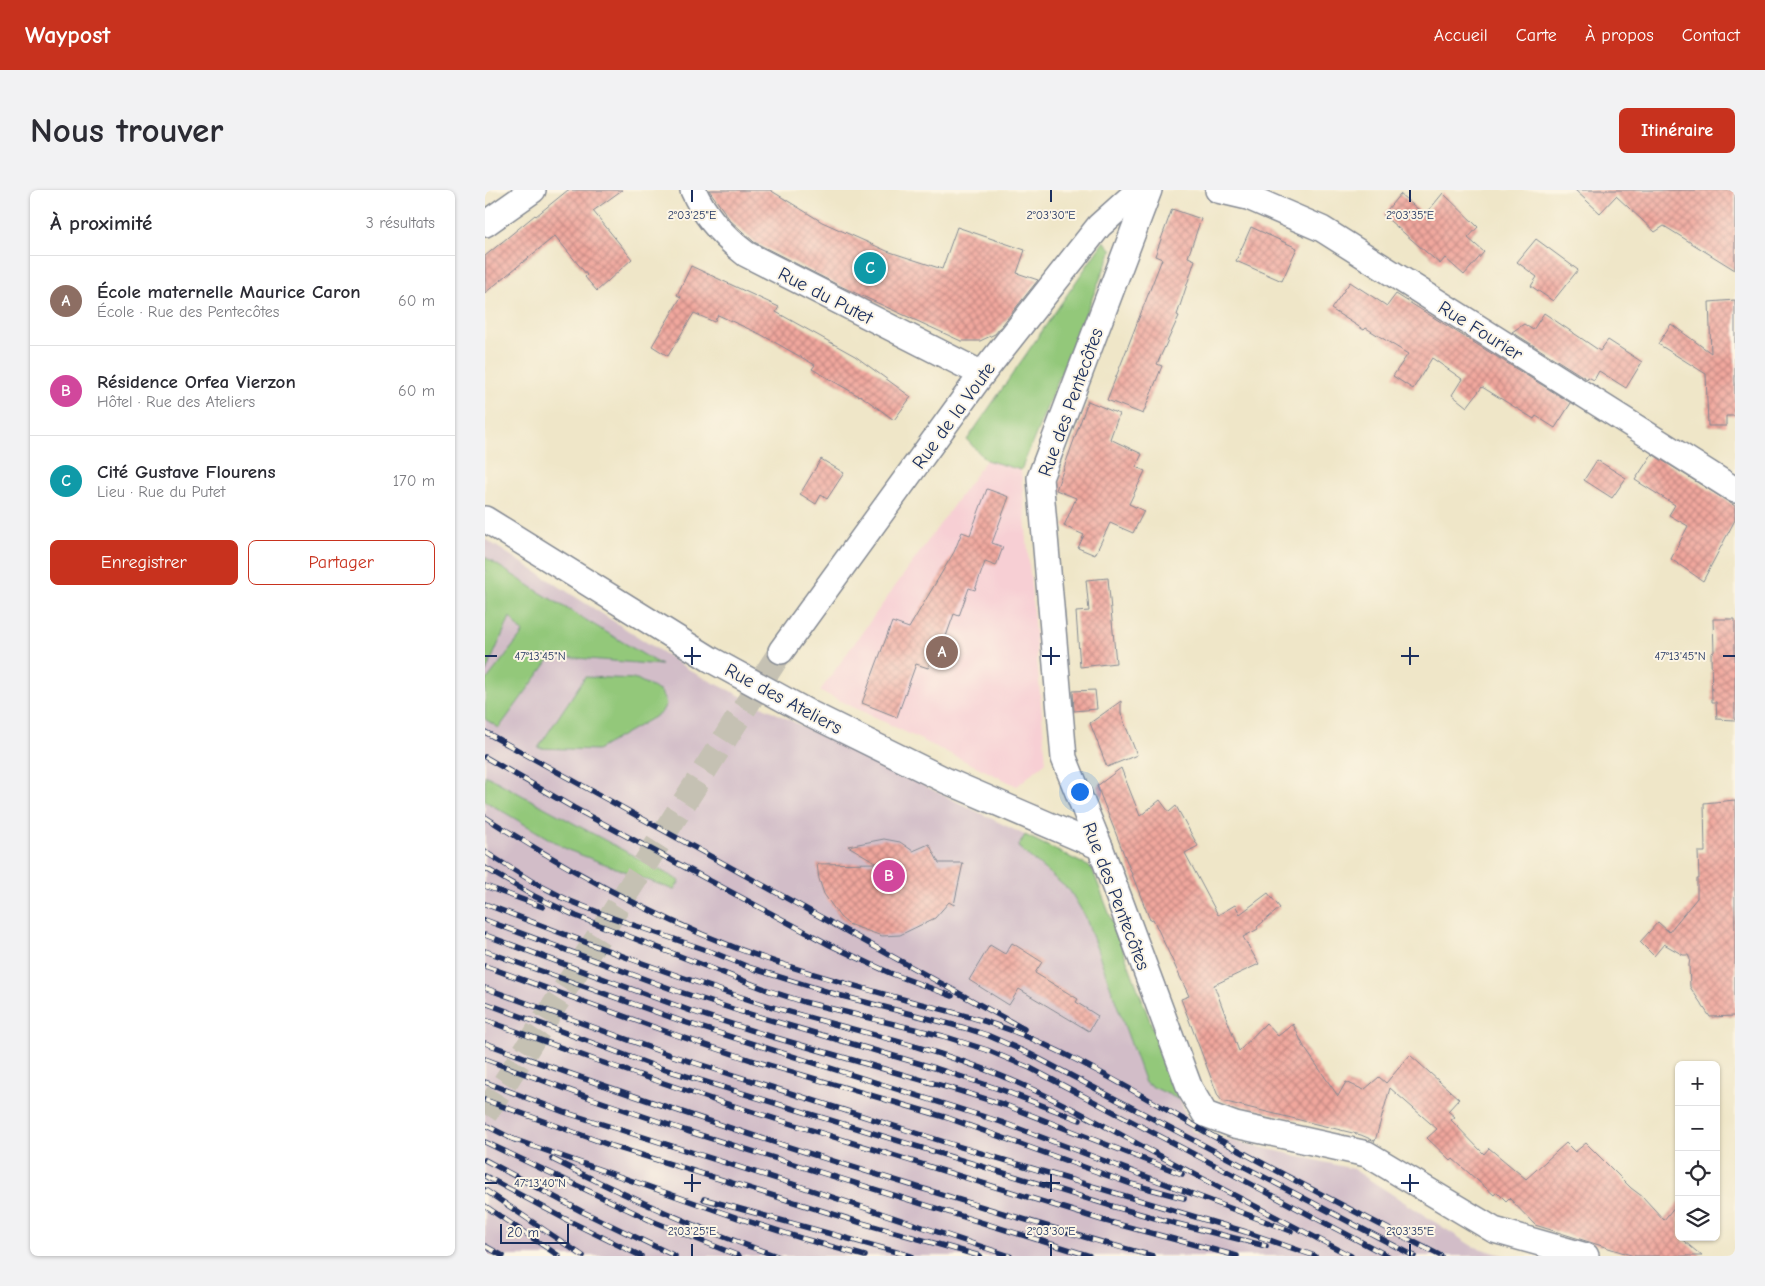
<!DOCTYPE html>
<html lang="fr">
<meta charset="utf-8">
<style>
:root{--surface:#fff;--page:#f2f2f3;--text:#2b2b33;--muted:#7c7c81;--line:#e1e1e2;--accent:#c8321e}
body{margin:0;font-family:"Comic Neue",sans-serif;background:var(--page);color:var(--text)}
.controls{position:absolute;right:15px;bottom:15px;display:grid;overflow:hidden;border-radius:8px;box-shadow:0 1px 4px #0004}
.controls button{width:45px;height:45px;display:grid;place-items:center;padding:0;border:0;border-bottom:1px solid var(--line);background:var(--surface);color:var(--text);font:25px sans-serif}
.scale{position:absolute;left:15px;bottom:12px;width:69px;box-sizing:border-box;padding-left:5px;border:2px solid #1b2f5e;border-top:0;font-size:14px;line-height:18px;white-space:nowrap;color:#1b2f5e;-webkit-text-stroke:4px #fcf5e5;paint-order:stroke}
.you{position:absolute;left:594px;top:601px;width:18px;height:18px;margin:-12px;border:4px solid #fff;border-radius:50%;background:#1a73e8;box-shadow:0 0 0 8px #1a73e833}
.badge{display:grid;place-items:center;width:32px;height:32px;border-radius:50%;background:var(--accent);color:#fff;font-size:16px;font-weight:700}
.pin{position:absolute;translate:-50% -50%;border:2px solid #fff;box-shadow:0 1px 5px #0006}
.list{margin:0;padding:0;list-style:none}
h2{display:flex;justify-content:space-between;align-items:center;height:65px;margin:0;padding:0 20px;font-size:21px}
h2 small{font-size:16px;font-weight:400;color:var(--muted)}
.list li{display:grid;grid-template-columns:32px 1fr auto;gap:15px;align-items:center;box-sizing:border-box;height:90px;padding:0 20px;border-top:1px solid var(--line)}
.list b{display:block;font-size:19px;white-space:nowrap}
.list p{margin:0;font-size:16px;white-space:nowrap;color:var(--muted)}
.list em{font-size:16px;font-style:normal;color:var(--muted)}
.actions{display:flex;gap:10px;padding:15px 20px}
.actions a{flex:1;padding:11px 0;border:1px solid var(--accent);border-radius:8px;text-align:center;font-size:18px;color:var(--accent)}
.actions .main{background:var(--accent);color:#fff}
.icon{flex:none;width:28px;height:28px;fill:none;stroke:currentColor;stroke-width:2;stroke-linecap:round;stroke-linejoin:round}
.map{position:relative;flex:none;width:1250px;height:1066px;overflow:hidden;border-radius:8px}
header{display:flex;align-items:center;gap:30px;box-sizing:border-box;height:70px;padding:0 25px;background:var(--accent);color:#fff}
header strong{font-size:24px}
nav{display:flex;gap:28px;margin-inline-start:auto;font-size:18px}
.intro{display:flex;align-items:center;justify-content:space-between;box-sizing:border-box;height:120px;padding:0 30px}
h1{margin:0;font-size:35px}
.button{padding:12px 22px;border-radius:8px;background:var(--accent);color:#fff;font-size:18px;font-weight:700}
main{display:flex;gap:30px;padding:0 30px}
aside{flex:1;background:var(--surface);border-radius:8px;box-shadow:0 1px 4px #0004}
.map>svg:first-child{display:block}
.built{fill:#f7cfd4}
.railway{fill:#d2bdc8}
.green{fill:#93c87a;stroke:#577c6c}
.building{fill:url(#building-cross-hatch)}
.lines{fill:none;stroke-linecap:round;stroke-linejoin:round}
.minor-tunnel{stroke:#c5c1b3;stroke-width:25;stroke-dasharray:25 12;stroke-linecap:butt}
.minor-casing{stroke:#858a93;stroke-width:28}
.minor{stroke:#fff;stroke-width:25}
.rail-casing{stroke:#1b2f5e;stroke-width:5.5}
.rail{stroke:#fcf5e5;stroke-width:4;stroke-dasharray:11;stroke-linecap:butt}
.ticks{fill:none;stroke:#1b2f5e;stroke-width:2}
.labels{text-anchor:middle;stroke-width:4;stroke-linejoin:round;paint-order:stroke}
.street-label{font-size:19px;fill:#1b2f5e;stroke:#fcf5e5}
.ticks-label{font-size:12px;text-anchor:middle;fill:#1b2f5e;stroke:#fcf5e5;stroke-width:4;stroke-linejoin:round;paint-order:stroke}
</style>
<header>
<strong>Waypost</strong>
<nav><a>Accueil</a><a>Carte</a><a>À propos</a><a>Contact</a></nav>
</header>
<div class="intro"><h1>Nous trouver</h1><a class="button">Itinéraire</a></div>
<main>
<aside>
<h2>À proximité<small>3 résultats</small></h2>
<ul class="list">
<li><span class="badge" style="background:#8d6e63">A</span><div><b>École maternelle Maurice Caron</b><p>École · Rue des Pentecôtes</p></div><em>60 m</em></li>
<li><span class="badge" style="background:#d1479c">B</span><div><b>Résidence Orfea Vierzon</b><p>Hôtel · Rue des Ateliers</p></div><em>60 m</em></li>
<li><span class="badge" style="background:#0f9aa8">C</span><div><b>Cité Gustave Flourens</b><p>Lieu · Rue du Putet</p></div><em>170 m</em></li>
</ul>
<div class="actions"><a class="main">Enregistrer</a><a>Partager</a></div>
</aside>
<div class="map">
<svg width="1250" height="1066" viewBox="0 0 1250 1066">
<defs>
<pattern id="building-cross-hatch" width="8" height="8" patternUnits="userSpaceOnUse" patternTransform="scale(1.25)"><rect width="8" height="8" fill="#f1a79d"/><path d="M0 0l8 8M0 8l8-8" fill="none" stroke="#c28883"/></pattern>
</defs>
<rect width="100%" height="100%" fill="#fcf5e5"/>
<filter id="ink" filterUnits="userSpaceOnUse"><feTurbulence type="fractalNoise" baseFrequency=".02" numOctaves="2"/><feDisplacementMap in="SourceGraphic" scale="10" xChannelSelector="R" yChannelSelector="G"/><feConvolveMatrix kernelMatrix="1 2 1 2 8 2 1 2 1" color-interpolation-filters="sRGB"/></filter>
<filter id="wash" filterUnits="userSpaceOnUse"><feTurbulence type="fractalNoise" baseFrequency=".0096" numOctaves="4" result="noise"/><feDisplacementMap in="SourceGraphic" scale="20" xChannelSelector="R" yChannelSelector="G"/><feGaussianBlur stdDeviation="1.12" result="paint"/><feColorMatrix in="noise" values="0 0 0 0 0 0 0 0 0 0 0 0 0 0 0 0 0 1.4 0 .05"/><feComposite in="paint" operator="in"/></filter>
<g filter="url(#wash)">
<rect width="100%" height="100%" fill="#efe6c8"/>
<polygon class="built" points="501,270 536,280 561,572 532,596 335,501"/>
<polygon class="railway" points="0,349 211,484 607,678 707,941 868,979 987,1056 1021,1066 0,1066"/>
<g class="green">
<polygon points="619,51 627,60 536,280 501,270 482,250"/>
<polygon points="0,367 51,400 176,475 67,466 14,538 0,529 0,492 38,443 25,427 1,482 0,481"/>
<polygon points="100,487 152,489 176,502 181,514 176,523 112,560 53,558"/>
<polygon points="0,585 195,691 189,700 83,660 0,611"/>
<polygon points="540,645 607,678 695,910 660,893 600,726 585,701 533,657"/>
</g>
<g id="blocks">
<g class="building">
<polygon points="83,0 137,0 108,21 147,69 112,101 100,87 102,85 70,46 0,103 0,66 50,25 51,26"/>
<polygon points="224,0 285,0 337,32 402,61 457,79 472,37 540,60 532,83 553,90 510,144 495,151 476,151 353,95 269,52 245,30"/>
<polygon points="1090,0 1250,0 1250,80 1179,36 1170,42 1131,6 1115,23"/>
<polygon points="958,3 993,37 983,48 999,62 979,85 960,68 955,74 898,25 915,4 940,25"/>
<polygon points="687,19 716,29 703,67 710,70 692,125 694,126 672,174 677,176 658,224 622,210 677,69 670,66"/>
<polygon points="766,37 812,58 797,91 751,71"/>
<polygon points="1051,49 1093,80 1068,111 1046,96 1052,87 1032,72"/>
<polygon points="206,76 294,117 291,122 370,166 426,207 409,230 375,205 374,206 327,179 330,175 275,144 233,125 229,132 209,123 183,166 167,156 196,107 192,105"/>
<polygon points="865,92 902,116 911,104 1086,213 1070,238 1051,226 1049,229 997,197 982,217 967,205 977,189 947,168 928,199 908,186 923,164 881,138 879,140 846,119"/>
<polygon points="1250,110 1250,226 1241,226 1241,236 1223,236 1221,184 1173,154 1186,134 1226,163 1224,112"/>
<polygon points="1059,123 1115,161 1123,150 1157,172 1141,198 1114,181 1109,190 1103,187 1102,189 1027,142 1039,134 1048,140"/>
<polygon points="603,211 634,224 625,249 657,264 651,277 660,281 644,314 659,321 648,343 625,333 610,365 593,358 599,345 579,336 591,308 571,300"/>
<polygon points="1167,264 1250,316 1250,330 1218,391 1186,369 1203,336 1184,325 1190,315 1150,290"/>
<polygon points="336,269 359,283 342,309 336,305 331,314 315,304"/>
<polygon points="1112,270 1141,288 1127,308 1099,290"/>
<polygon points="502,299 524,307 507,353 518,357 511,376 500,372 490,400 484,398 474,426 469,424 459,452 453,450 443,478 431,474 412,527 377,513 407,432 424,438 469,362 477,342 485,345"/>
<polygon points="623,388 631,473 595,477 591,422 604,421 601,390"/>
<polygon points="1228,429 1250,429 1250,530 1232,529 1231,512 1227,512 1226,463 1229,462"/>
<polygon points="610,500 612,519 589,521 588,501"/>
<polygon points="636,511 636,524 652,565 622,577 605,533"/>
<polygon points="636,578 655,626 675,610 684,622 691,616 713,656 700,663 733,725 750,715 755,724 783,703 795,718 772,737 773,739 758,747 774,774 729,795 754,861 781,833 793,846 808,834 819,857 853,906 861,892 879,900 894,887 901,893 925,865 974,909 963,921 970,927 966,930 999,964 1004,958 1041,989 1081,953 1090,962 1101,953 1146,998 1158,1007 1179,1030 1194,1011 1194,1047 1217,1066 1149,1066 1050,1035 1024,1008 1021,1011 1012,1002 1009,1005 968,969 966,971 942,948 952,939 905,898 890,951 876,945 737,911 733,906 696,809 704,806 668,729 665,730 612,596"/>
<polygon points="1250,610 1250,826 1225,827 1205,797 1204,775 1205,769 1203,765 1198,765 1179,754 1169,766 1155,752 1173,732 1184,742 1212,708 1212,689 1214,689 1213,662 1220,662 1219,613"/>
<polygon points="399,649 415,652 428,661 444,654 454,673 478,673 469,715 464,712 450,728 415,745 397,746 363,734 355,727 339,704 334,689 332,674 392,673 363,656"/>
<polygon points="527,753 557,772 550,783 593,809 591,812 613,826 604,841 534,799 524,815 484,790 505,755 520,764"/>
</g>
</g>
</g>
<g filter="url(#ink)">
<use href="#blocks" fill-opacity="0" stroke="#858a93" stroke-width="1"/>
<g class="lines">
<polyline class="minor-tunnel" points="0,924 296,461"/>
<g class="minor-casing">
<g id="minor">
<path d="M208 0C220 27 239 47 261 64L497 184"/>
<polyline points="664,0 555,288 579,568 615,657 705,899 720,924 750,935 882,964 1009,1040 1101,1066"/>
<polyline points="733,0 763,7 837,39 1250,300"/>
<polyline points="0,34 48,0"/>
<polyline points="0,329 225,469 324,523 462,591 615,657"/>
<polyline points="296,461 497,184 614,36 654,0"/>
</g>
</g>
<use href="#minor" class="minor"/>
<g class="rail-casing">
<g id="rail">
<polyline points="0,542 539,839"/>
<polyline points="0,567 89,618 345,755 405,783 467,806"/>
<path d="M0 627C86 682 182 735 279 768 325 784 373 797 421 810 460 820 501 830 538 845 607 874 670 914 735 950 807 990 882 1028 956 1066"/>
<polyline points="0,662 48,692 81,709"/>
<polyline points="0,678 49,706 91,726 285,801 319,812 458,846 502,860 545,878 903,1066"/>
<polyline points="0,696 58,717"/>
<polyline points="75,707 128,728 227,762 266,778 353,805 480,838 502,845 545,864 929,1066"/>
<path d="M0 714C94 750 188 786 284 816 361 839 440 855 514 885 567 906 616 934 666 961 732 997 799 1031 866 1066"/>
<polyline points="0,730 192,801 254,821 450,878 520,901 595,930"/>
<polyline points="0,745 206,821 281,845 475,901 520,915 697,984"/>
<polyline points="0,761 199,832 516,932 806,1041"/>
<polyline points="0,776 188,844 266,870 463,928 646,994 699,1008"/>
<polyline points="0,798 185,865 469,955 761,1042 830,1066"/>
<polyline points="0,813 175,878 630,1017 681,1031 781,1056"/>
<polyline points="0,830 113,871 226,909 617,1030 752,1066"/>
<path d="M0 853C141 905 285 952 429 996 508 1020 587 1045 668 1066"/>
<polyline points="0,869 108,909 202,941 605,1066"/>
<polyline points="0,892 79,922 311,995 525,1066"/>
<polyline points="0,910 127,956 377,1033 495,1066"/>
<polyline points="0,935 30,950"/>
<polyline points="25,948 253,1028 319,1049 380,1066"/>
<polyline points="0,952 167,1031 254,1066"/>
<path d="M67 969C140 1006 215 1040 292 1066"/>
<polyline points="0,970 96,1021 190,1066"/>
<polyline points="0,986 84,1031 156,1066"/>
<polyline points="0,1000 98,1066"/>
<polyline points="219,1009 426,1066"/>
<polyline points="0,1016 74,1066"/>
<polyline points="0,1056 18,1066"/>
</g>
</g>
<use href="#rail" class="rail"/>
</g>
</g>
<path class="ticks" d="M207 0V12M566 0V12M925 0V12M207 457V475M566 457V475M925 457V475M0 466H12M199 466H216M557 466H575M916 466H934M1238 466H1250M207 984V1002M566 984V1002M925 984V1002M0 993H12M199 993H216M557 993H575M916 993H934M207 1054V1066M566 1054V1066M925 1054V1066"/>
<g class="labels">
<g class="street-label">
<text transform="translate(341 105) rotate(27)" y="7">Rue du Putet</text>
<text transform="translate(996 140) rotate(32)" y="7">Rue Fourier</text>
<text transform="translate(585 212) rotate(-70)" y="7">Rue des Pentecôtes</text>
<text transform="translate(468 225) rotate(-54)" y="7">Rue de la Voute</text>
<text transform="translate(299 508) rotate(28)" y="7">Rue des Ateliers</text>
<text transform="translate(632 706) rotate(69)" y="7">Rue des Pentecôtes</text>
</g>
</g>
<g class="ticks-label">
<text x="207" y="29">2°03'25"E</text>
<text x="566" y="29">2°03'30"E</text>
<text x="925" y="29">2°03'35"E</text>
<text x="55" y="470">47°13'45"N</text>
<text x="1195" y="470">47°13'45"N</text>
<text x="55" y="997">47°13'40"N</text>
<text x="207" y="1045">2°03'25"E</text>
<text x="566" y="1045">2°03'30"E</text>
<text x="925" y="1045">2°03'35"E</text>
</g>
</svg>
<div class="controls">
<button>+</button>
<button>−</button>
<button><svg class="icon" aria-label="locate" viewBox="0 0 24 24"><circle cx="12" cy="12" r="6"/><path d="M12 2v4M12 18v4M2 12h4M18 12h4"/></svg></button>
<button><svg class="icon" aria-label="layers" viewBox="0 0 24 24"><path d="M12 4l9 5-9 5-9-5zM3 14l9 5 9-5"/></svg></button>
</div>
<div class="scale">20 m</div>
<div class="you"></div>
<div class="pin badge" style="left:457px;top:462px;background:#8d6e63">A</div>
<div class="pin badge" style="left:404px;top:686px;background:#d1479c">B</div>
<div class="pin badge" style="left:385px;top:78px;background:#0f9aa8">C</div>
</div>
</main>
